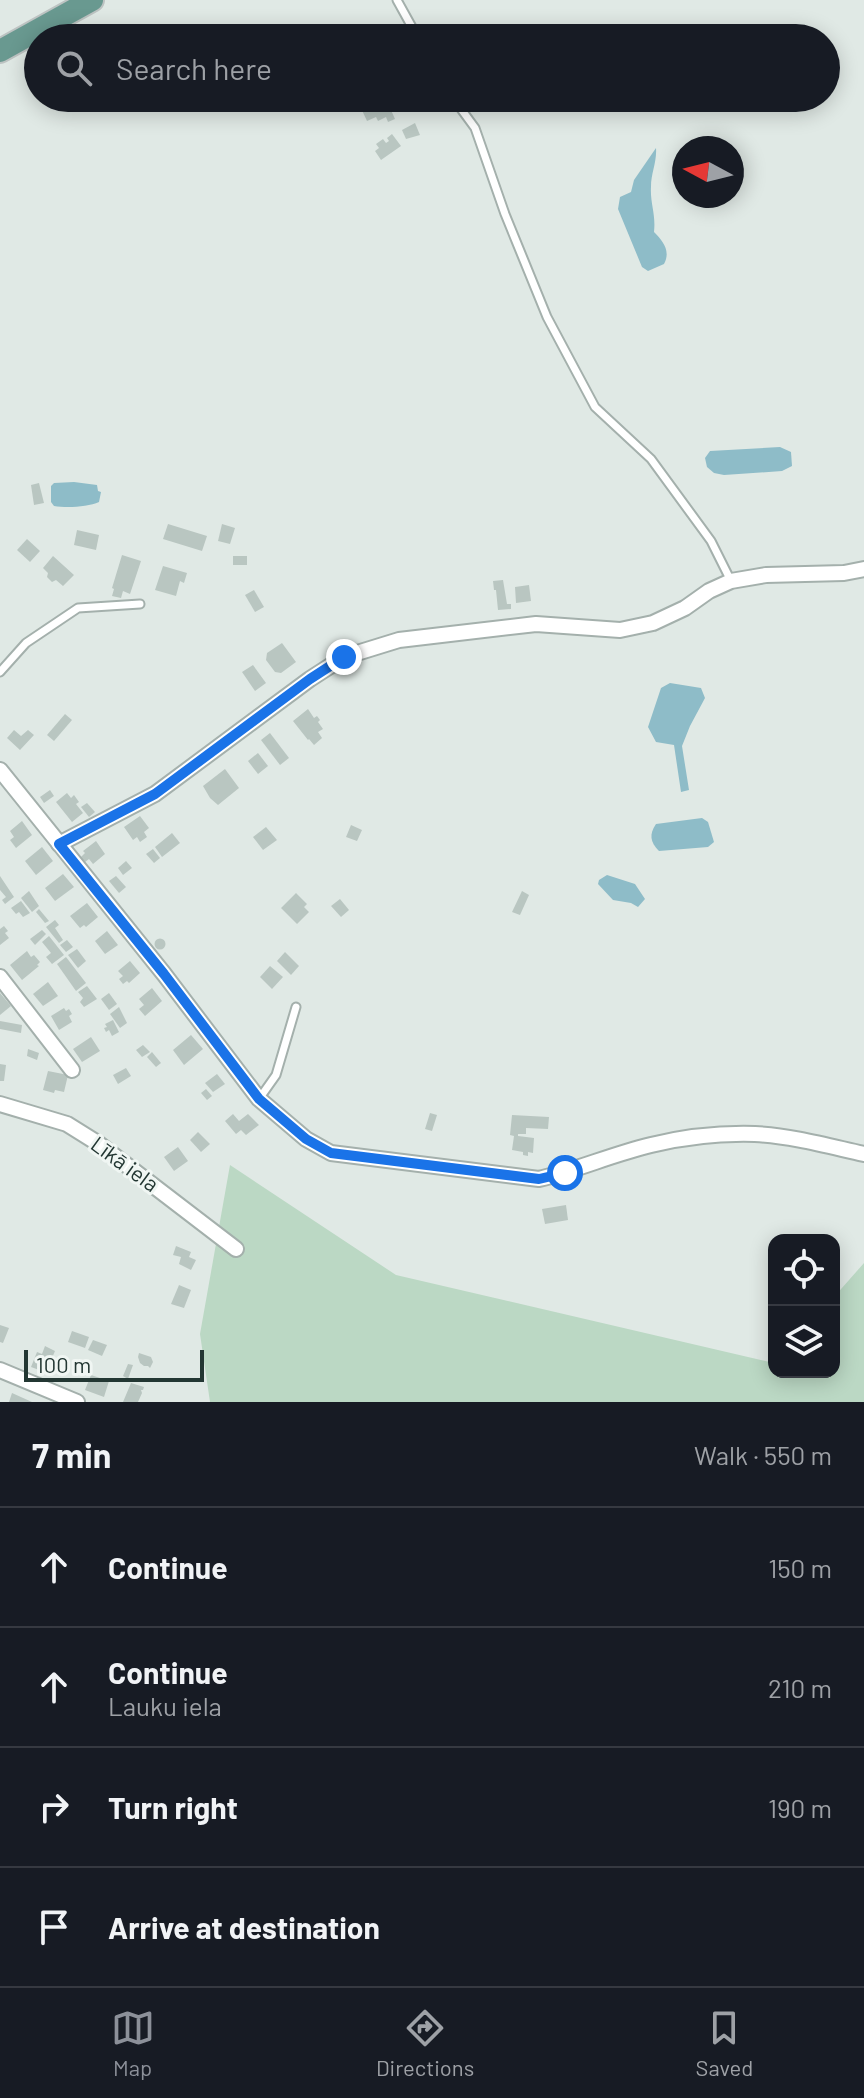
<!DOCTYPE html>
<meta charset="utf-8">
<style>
:root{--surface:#171b24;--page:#20242c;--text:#f1f3f6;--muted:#9ea1a6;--line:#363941;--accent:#8c9099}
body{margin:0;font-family:Barlow,sans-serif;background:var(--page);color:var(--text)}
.controls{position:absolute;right:24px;bottom:24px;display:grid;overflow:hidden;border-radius:16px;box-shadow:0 4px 20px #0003}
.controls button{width:72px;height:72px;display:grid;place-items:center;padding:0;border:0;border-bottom:2px solid var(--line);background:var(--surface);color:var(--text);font:40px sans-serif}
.compass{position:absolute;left:672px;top:136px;width:72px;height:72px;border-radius:50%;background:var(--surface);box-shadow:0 4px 20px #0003;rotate:277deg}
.scale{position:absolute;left:24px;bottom:20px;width:180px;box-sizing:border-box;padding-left:8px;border:4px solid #233733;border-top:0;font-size:22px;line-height:28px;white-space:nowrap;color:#233733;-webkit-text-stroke:6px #f0f6f3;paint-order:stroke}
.stop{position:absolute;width:24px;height:24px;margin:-18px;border:6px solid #1a73e8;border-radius:50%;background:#fff}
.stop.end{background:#1a73e8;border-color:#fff;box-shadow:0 2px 8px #0008}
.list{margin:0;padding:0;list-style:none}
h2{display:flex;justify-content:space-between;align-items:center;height:104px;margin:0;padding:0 32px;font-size:34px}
h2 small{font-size:26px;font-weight:400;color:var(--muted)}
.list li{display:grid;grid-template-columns:52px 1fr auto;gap:24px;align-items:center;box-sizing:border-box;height:120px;padding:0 32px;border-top:2px solid var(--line)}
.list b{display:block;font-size:30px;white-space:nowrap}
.list p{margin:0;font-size:26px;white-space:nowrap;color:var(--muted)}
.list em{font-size:26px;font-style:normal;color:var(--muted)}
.icon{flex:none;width:44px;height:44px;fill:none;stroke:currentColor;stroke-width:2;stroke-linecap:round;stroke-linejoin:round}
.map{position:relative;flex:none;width:864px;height:1402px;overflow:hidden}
.search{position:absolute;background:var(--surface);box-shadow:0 4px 20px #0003;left:24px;right:24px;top:24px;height:88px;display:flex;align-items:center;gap:20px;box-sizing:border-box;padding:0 28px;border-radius:44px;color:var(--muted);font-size:30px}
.sheet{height:584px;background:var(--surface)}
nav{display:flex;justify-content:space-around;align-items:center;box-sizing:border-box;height:112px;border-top:2px solid var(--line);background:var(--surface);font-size:22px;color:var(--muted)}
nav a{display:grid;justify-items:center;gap:4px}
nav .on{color:var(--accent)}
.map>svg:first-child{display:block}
.green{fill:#bbd8c4}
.water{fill:#8ebcc8}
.building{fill:#b9c6c1}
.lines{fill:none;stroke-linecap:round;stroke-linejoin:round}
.lane-casing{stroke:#a4b0ac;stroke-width:11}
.street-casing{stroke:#a4b0ac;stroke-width:18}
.primary-casing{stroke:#bdc3c2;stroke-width:26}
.lane{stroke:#fff;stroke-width:7}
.street{stroke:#fff;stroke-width:14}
.primary{stroke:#699990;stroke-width:22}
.route{stroke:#1a73e8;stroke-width:10}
.labels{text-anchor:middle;stroke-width:6;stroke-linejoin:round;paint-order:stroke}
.street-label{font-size:22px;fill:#233733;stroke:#f0f6f3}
</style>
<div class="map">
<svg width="864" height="1402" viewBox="0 0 864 1402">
<rect width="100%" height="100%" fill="#e0e9e5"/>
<polygon class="green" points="230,1165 396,1275 774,1363 774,1372 834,1372 834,1297 864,1263 864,1402 210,1402 200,1334"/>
<g class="water">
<path d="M656 148C657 162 651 173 651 187 650 203 656 214 654 232 663 241 671 251 664 264L648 271 642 267 618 209 620 197 631 192 634 180Z"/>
<polygon points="780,447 791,452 792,466 782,471 724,475 714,473 707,467 705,458 710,451"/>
<path d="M74 482 97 485 98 491 101 492 99 502C88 507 67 508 54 506L51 502V486L54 483Z"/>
<polygon points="670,683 701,688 705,698 690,726 682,746 689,790 681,792 674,745 656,742 648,727 661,688"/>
<path d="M702 818 708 822 714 842 708 847 659 851C650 842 649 834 656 824Z"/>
<polygon points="607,875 635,884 645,899 638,907 631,903 613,900 598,884 599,880"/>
</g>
<g class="building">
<polygon points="386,99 395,119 388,122 386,117 378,121 376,117 367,121 360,106 366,103 368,107"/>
<polygon points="415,123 420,135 406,139 402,130"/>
<polygon points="392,134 401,146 381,160 375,151 379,148 376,144 383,139 386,143 389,141 387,138"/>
<polygon points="39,483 44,503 34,505 31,485"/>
<polygon points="168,524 207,536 202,551 163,539"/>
<polygon points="222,524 235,528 230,544 218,541"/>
<polygon points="77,530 99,535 96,550 74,545"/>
<polygon points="27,539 40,551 30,562 17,550"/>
<polygon points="122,555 141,561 130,594 123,591 121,598 112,596 114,589 112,588"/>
<polygon points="53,556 74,575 63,586 56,580 52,582 47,577 48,573 43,568"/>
<rect x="233" y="556" width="14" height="9"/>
<polygon points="163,566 187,573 184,583 180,581 176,596 155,590"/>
<polygon points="503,580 507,604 511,604 511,609 498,610 496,590 494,590 493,581"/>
<polygon points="529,585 531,601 516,603 515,587"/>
<polygon points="254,590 264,607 255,612 245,595"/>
<polygon points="282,643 296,662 281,673 275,672 266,660 267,653"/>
<polygon points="253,665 266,683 255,691 242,672"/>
<polygon points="308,709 314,718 317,716 320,720 318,722 323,729 318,732 322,738 314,745 309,739 308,740 293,721"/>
<polygon points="65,714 72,720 54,741 47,735"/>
<polygon points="14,730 21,736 28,730 34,735 20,750 7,738"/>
<polygon points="270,733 289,758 280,765 261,740"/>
<polygon points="258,753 268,766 258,774 248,761"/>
<polygon points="225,769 239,788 218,805 210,798 203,786"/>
<polygon points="50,790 54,796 44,803 40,797"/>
<polygon points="67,793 71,798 74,795 79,802 76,804 83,813 72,822 56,802"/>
<polygon points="87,803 95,812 89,817 81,807"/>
<polygon points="140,816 149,828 144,832 147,837 140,842 137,837 133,840 124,827"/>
<polygon points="22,821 32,835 16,848 10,840 14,837 10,831"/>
<polygon points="351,825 362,830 357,841 346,837"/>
<polygon points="266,827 277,840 263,850 253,837"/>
<polygon points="172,833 180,843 162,857 155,847"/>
<polygon points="96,841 105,854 93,864 89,859 85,862 81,857 85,853 83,851"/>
<polygon points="42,847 53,861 36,875 25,861"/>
<polygon points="153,849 160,858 154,863 146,854"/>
<polygon points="126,861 132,868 123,875 118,868"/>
<polygon points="63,874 74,887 55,901 45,888"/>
<polygon points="0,876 14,897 5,904 2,900 6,897 0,890"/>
<polygon points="116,876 126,887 119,893 109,881"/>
<polygon points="29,891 39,906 32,912 21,898"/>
<polygon points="522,891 529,895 520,915 512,912"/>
<polygon points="296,893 307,904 304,907 309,912 297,924 281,908"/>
<polygon points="340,899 349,910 341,917 331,906"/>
<polygon points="21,901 30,913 23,917 19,912 16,914 11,908"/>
<polygon points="87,903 98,917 86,927 84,925 80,928 70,916"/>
<polygon points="39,909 49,921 45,923 36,912"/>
<polygon points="55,920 59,925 55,928 63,940 59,943 46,927"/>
<polygon points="4,926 8,931 5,933 9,938 0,945 0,929"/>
<polygon points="42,930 46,934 35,945 30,939"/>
<polygon points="107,931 118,945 105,954 95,941"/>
<polygon points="49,936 64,955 52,964 46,957 51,953 42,942"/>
<circle cx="160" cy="944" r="5.5"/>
<polygon points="67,940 73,947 66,952 60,945"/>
<polygon points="77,949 86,961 78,968 68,955"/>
<polygon points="27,951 31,957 34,955 40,962 37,965 39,966 22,980 10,965"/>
<polygon points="285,952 299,966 291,975 277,961"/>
<polygon points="66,957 86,983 76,991 57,964"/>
<polygon points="130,961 140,973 129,983 127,981 123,984 119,979 123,976 118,971"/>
<polygon points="270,966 283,977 272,989 260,977"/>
<polygon points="48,982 58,996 43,1006 33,994"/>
<polygon points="87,986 97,999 84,1007 80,1002 83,998 78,992"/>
<polygon points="152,988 162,1001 145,1016 139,1009 144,1005 139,999"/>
<polygon points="0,993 11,1006 0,1015"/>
<polygon points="109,993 117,1004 109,1010 101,999"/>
<polygon points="119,1007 127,1023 120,1028 110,1014"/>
<polygon points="64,1008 66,1011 69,1009 72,1014 69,1016 72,1022 59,1030 51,1016"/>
<polygon points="113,1020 119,1032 112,1036 109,1030 106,1032 104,1028 107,1027 105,1024"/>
<polygon points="0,1021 22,1025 21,1033 0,1029"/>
<polygon points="191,1035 203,1049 184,1065 173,1050"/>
<polygon points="91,1037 100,1051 82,1062 73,1049"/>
<polygon points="143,1045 150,1052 142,1057 136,1050"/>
<polygon points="28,1049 39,1053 37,1060 27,1056"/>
<polygon points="152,1052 161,1063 156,1067 147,1057"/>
<polygon points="0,1064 6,1065 4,1081 0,1081"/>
<polygon points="126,1068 131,1076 118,1084 113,1075"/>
<polygon points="48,1071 68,1075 64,1092 55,1090 54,1093 43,1090"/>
<polygon points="217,1074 225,1084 213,1092 205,1083"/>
<polygon points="206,1089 212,1096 207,1100 201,1093"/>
<polygon points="430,1113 437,1115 432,1131 425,1129"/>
<polygon points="233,1114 239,1121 248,1114 259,1125 246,1135 241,1130 236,1134 225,1121"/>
<polygon points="512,1115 549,1117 548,1129 526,1128 526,1134 518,1134 518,1136 534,1138 533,1153 528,1152 528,1156 523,1155 523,1152 512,1150 514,1136 510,1135"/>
<polygon points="198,1132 210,1144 201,1152 190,1140"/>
<polygon points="178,1147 188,1161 174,1171 164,1157"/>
<polygon points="566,1205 568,1220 545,1224 542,1209"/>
<polygon points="176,1246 191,1252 189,1257 196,1260 191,1270 179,1264 181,1257 173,1255"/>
<polygon points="179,1285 191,1290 184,1308 171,1304"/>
<polygon points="0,1325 9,1328 3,1343 0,1342"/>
<polygon points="72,1331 89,1337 85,1348 68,1342"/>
<polygon points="93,1340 107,1345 102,1356 88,1350"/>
<polygon points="45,1346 55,1351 52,1358 58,1360 53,1375 31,1367 37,1352 42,1354"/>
<polygon points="139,1353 151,1357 153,1362 150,1368 148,1366 144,1366 140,1363 138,1357"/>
<polygon points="128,1364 133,1365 128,1379 123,1376"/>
<polygon points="91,1375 109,1381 104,1397 85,1390"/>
<polygon points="131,1383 144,1387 143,1390 141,1390 142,1393 138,1402 123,1402"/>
<polygon points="12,1393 32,1402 9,1402"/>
</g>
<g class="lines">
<g class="lane-casing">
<g id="lane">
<polyline points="397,0 418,38"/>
<polyline points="453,98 475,128 505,214 547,317 595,407 651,459 711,541 731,581"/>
<polyline points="0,672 26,643 78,608 140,604"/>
<polyline points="259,1099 276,1075 296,1007"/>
</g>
</g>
<g class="street-casing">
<g id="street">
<path d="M0 770 164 974 259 1099 306 1139 331 1153 539 1179C577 1170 613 1154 651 1145 684 1137 721 1133 755 1134 792 1136 828 1146 864 1154"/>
<polyline points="59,844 155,794 310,679 344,657 399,640 536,624 620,630 653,623 685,608 709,591 731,581 766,575 844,573 864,569"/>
<polyline points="0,977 72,1070"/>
<polyline points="0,1104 67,1124 99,1144 236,1249"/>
<polyline points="0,1370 77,1402"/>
</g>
</g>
<g class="primary-casing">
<polyline id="primary" points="0,51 92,0"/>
</g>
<use href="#lane" class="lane"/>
<use href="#street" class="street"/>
<use href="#primary" class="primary"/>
</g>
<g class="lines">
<polyline class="route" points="344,657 310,679 155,794 59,844 164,974 259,1099 306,1139 331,1153 539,1179 565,1173"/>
</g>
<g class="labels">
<g class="street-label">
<text transform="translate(125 1164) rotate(36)" y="8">Līkā iela</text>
</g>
</g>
</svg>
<div class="controls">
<button><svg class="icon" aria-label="locate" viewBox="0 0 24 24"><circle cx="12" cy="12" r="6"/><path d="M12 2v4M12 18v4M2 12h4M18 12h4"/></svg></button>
<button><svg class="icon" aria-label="layers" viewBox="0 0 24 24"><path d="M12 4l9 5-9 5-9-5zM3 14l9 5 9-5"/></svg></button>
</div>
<svg class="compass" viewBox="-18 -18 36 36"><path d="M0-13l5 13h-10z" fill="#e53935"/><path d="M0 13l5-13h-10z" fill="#9ea1a6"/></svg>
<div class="scale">100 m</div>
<div class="stop" style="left:565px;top:1173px"></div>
<div class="stop end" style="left:344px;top:657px"></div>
<div class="search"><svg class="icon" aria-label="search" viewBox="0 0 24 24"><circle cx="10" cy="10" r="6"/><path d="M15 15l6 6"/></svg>Search here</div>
</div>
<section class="sheet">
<h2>7 min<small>Walk · 550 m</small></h2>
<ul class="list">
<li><svg class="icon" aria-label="ahead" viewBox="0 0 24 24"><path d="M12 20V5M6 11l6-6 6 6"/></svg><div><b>Continue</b></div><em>150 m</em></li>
<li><svg class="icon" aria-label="ahead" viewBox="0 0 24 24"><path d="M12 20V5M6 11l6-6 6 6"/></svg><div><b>Continue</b><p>Lauku iela</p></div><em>210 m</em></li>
<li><svg class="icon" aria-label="right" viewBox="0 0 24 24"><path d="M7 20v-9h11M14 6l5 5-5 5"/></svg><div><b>Turn right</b></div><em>190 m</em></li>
<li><svg class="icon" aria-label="arrive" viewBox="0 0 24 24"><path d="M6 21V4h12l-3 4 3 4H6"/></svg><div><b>Arrive at destination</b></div></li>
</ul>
</section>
<nav>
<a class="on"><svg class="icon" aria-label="map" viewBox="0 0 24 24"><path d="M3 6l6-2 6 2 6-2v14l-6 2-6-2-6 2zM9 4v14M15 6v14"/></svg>Map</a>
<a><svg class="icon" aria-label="directions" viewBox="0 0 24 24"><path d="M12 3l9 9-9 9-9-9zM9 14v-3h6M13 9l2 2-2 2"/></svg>Directions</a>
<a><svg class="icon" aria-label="saved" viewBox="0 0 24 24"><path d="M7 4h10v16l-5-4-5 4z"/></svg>Saved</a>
</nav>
